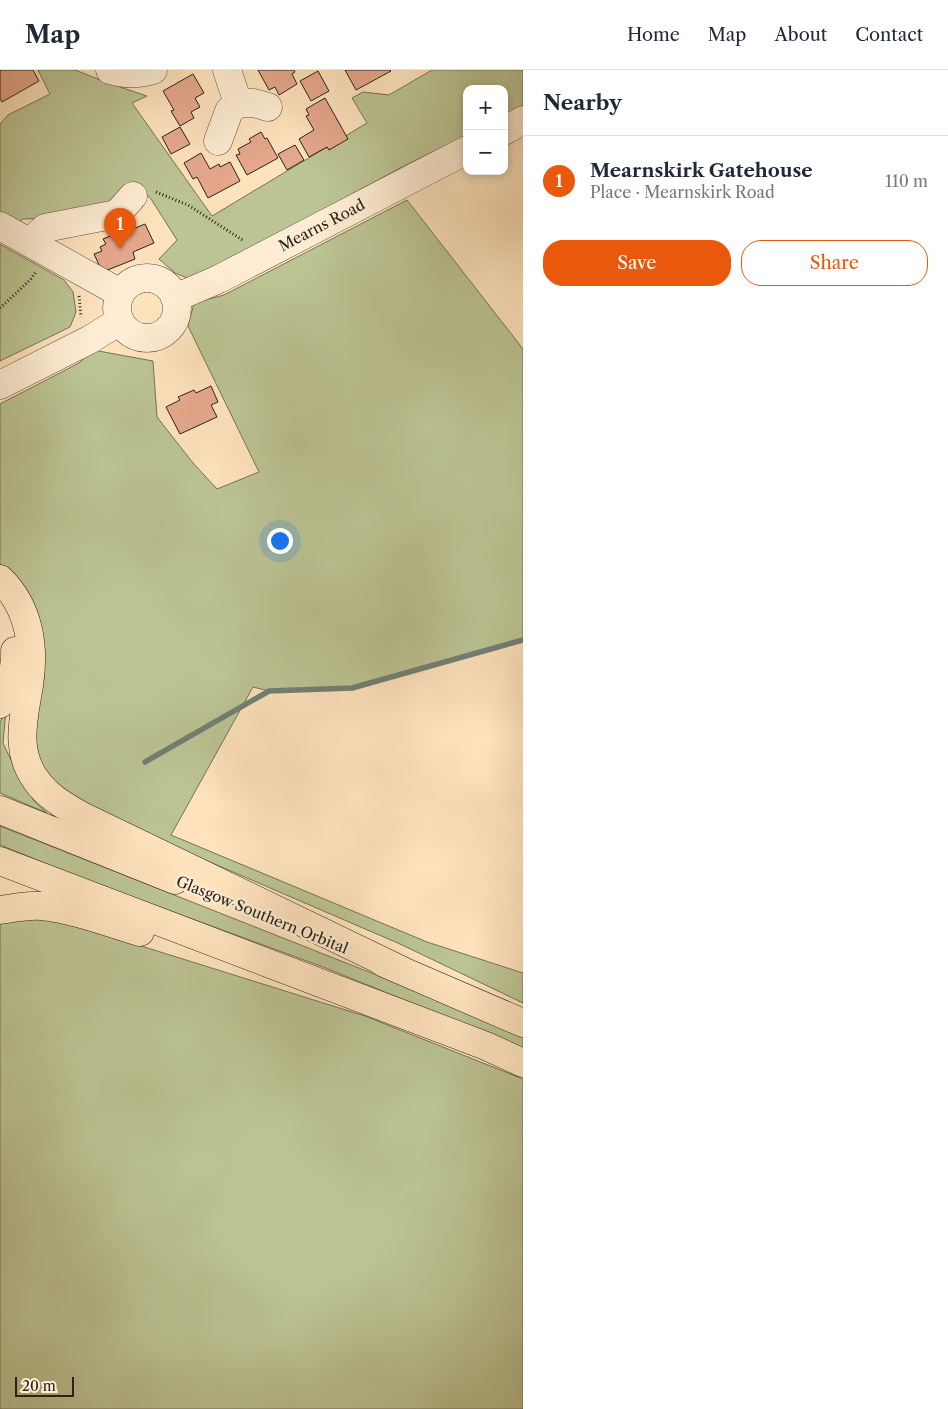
<!DOCTYPE html>
<meta charset="utf-8">
<style>
:root{--surface:#fff;--page:#f2f2f3;--text:#1f2937;--muted:#747a83;--line:#e0e1e3;--accent:#ea580c}
body{margin:0;font-family:"Libre Caslon Text",serif;background:var(--page);color:var(--text)}
.controls{position:absolute;right:15px;top:15px;display:grid;overflow:hidden;border-radius:10px;box-shadow:0 2px 8px #0003}
.controls button{width:45px;height:45px;display:grid;place-items:center;padding:0;border:0;border-bottom:1px solid var(--line);background:var(--surface);color:var(--text);font:25px sans-serif}
.scale{position:absolute;left:15px;bottom:12px;width:59px;box-sizing:border-box;padding-left:5px;border:2px solid #2b2219;border-top:0;font-size:14px;line-height:18px;white-space:nowrap;color:#2b2219;-webkit-text-stroke:4px #feedd4;paint-order:stroke}
.you{position:absolute;left:279px;top:470px;width:18px;height:18px;margin:-12px;border:4px solid #fff;border-radius:50%;background:#1a73e8;box-shadow:0 0 0 8px #1a73e833}
.badge{display:grid;place-items:center;width:32px;height:32px;border-radius:50%;background:var(--accent);color:#fff;font-size:16px;font-weight:700}
.pin{position:absolute;translate:-50% -41px;filter:drop-shadow(0 1px 2px #0008)}
.pin::after{content:'';position:absolute;top:26px;width:18px;height:15px;background:inherit;clip-path:polygon(0 0,100% 0,50% 100%)}
.list{margin:0;padding:0;list-style:none}
h2{display:flex;justify-content:space-between;align-items:center;height:65px;margin:0;padding:0 20px;font-size:21px}
h2 small{font-size:16px;font-weight:400;color:var(--muted)}
.list li{display:grid;grid-template-columns:32px 1fr auto;gap:15px;align-items:center;box-sizing:border-box;height:90px;padding:0 20px;border-top:1px solid var(--line)}
.list b{display:block;font-size:19px;white-space:nowrap}
.list p{margin:0;font-size:16px;white-space:nowrap;color:var(--muted)}
.list em{font-size:16px;font-style:normal;color:var(--muted)}
.actions{display:flex;gap:10px;padding:15px 20px}
.actions a{flex:1;padding:11px 0;border:1px solid var(--accent);border-radius:20px;text-align:center;font-size:18px;color:var(--accent)}
.actions .main{background:var(--accent);color:#fff}
.map{position:relative;flex:none;width:523px;height:1339px;overflow:hidden}
header{display:flex;align-items:center;gap:30px;box-sizing:border-box;height:70px;padding:0 25px;background:var(--surface);border-bottom:1px solid var(--line)}
header strong{font-size:24px}
nav{display:flex;gap:28px;margin-inline-start:auto;font-size:18px}
main{display:flex}
aside{flex:1;background:var(--surface)}
.map>svg:first-child{display:block}
.green{fill:#bcc494;stroke:#747356}
.lines{fill:none;stroke-linecap:round;stroke-linejoin:round}
.stream{stroke:#718076;stroke-width:5.5}
.building{fill:#e5a88c;stroke:#2b2219}
.minor-casing{stroke:#605242;stroke-width:29}
.highway-casing{stroke:#2b2219;stroke-width:29}
.path{stroke:#2b2219;stroke-width:3;stroke-dasharray:1 2.5;stroke-linecap:butt}
.minor{stroke:#feedd4;stroke-width:28}
.highway{stroke:#fee3bd;stroke-width:28}
.labels{text-anchor:middle;stroke-width:4.5;stroke-linejoin:round;paint-order:stroke}
.street-label{font-size:15px;fill:#2b2219;stroke:#feedd4}
</style>
<header>
<strong>Map</strong>
<nav><a>Home</a><a>Map</a><a>About</a><a>Contact</a></nav>
</header>
<main>
<div class="map">
<svg width="523" height="1339" viewBox="0 0 523 1339">
<rect width="100%" height="100%" fill="#fee3bd"/>
<filter id="stains"><feTurbulence type="fractalNoise" baseFrequency=".004" numOctaves="4"/><feColorMatrix values="0 0 0 0 .2 0 0 0 0 .09 0 0 0 0 .02 0 0 0 .5 -.17"/></filter>
<radialGradient id="worn" r=".72"><stop offset=".6" stop-color="#630" stop-opacity="0"/><stop offset="1" stop-color="#630" stop-opacity=".3"/></radialGradient>
<g class="green">
<polygon points="38,0 75,0 108,13 147,26 132,33 212,146 367,53 352,28 363,22 389,25 432,0 523,0 523,35 504,46 504,19 467,19 467,65 404,96 192,210 175,203 159,189 177,170 151,129 133,113 118,130 58,148 23,149 16,154 0,145 0,54 8,45 50,24"/>
<polygon points="407,130 523,279 523,570 352,618 269,621 253,617 171,765 427,872 523,903 523,933 400,874 196,786 95,739 64,720 48,708 36,684 32,660 38,614 0,499 0,334 79,293 93,280 153,291 157,347 193,393 217,419 259,402 188,256 194,233 224,225"/>
<polygon points="0,174 64,210 73,222 76,242 70,257 0,291"/>
<polygon points="6,641 3,673 11,690 34,731 47,743 0,723 0,652"/>
<polygon points="0,756 427,925 523,966 523,978 323,897 89,811 0,775"/>
<polygon points="41,846 106,865 365,946 523,1009 523,1339 0,1339 0,850"/>
</g>
<g class="lines">
<polyline class="stream" points="145,692 269,621 352,618 523,570"/>
</g>
<g class="building">
<polygon points="0,0 33,0 39,11 2,32 0,28"/>
<polygon points="258,0 294,0 295,2 292,4 297,14 279,25 275,17 269,20"/>
<polygon points="345,0 390,0 391,1 356,20"/>
<polygon points="318,1 329,21 311,31 300,11"/>
<polygon points="193,4 204,23 195,28 200,37 191,42 194,48 180,56 171,41 174,40 163,21"/>
<polygon points="325,28 348,69 329,80 327,77 309,87 299,69 314,60 306,46 309,45 306,39"/>
<polygon points="180,57 190,74 171,84 162,67"/>
<polygon points="261,62 265,69 267,68 278,88 247,105 236,85 240,84 238,79 251,72 249,69"/>
<polygon points="295,75 304,90 287,100 278,84"/>
<polygon points="201,83 210,99 219,94 220,97 230,92 240,111 208,128 197,107 193,109 184,93"/>
<polygon points="145,154 154,173 133,182 135,189 105,201 100,197 94,184 102,181 100,177 106,174 103,169 122,161 123,163"/>
<polygon points="211,316 218,332 211,335 217,347 180,364 166,337 180,330 178,327 194,320 196,323"/>
</g>
<g class="lines">
<g class="minor-casing">
<g id="minor">
<path d="M110 0C124 4 138 5 153 0"/>
<polyline points="238,33 254,33 268,37"/>
<polyline points="504,61 523,50"/>
<polyline points="218,71 229,41 238,33 227,0"/>
<polyline points="0,156 120,223"/>
<polyline points="30,172 45,158 117,144 133,126"/>
<circle cx="147" cy="238" r="30"/>
<path id="s1" d="M175 228 219 209 467 80"/>
<polyline points="0,315 89,270 120,251"/>
</g>
</g>
<g class="highway-casing">
<g id="highway">
<path d="M0 509C29 537 35 576 29 615 24 647 14 680 36 710 47 726 63 735 80 745L401 900"/>
<path d="M0 634C9 618 16 600 15 581"/>
<polyline points="0,740 175,810"/>
<polyline points="0,791 486,976 523,993"/>
<path d="M0 840C14 838 28 835 42 836 73 839 110 853 140 862"/>
<polyline points="384,893 523,953"/>
</g>
</g>
<g class="path">
<polyline points="156,122 188,135 244,171"/>
<polyline points="79,226 81,247"/>
<polyline points="0,238 30,210 36,202"/>
</g>
<use href="#minor" class="minor"/>
<use href="#highway" class="highway"/>
</g>
<g class="labels">
<g class="street-label">
<text dy="5" stroke="none"><textPath href="#s1" startOffset="164">Mearns Road</textPath></text>
<text transform="translate(262 845) rotate(22)" y="5">Glasgow Southern Orbital</text>
</g>
</g>
<rect width="100%" height="100%" filter="url(#stains)"/>
<rect width="100%" height="100%" fill="url(#worn)"/>
</svg>
<div class="controls">
<button>+</button>
<button>−</button>
</div>
<div class="scale">20 m</div>
<div class="you"></div>
<div class="pin badge" style="left:120px;top:179px">1</div>
</div>
<aside>
<h2>Nearby<small></small></h2>
<ul class="list">
<li><span class="badge">1</span><div><b>Mearnskirk Gatehouse</b><p>Place · Mearnskirk Road</p></div><em>110 m</em></li>
</ul>
<div class="actions"><a class="main">Save</a><a>Share</a></div>
</aside>
</main>
